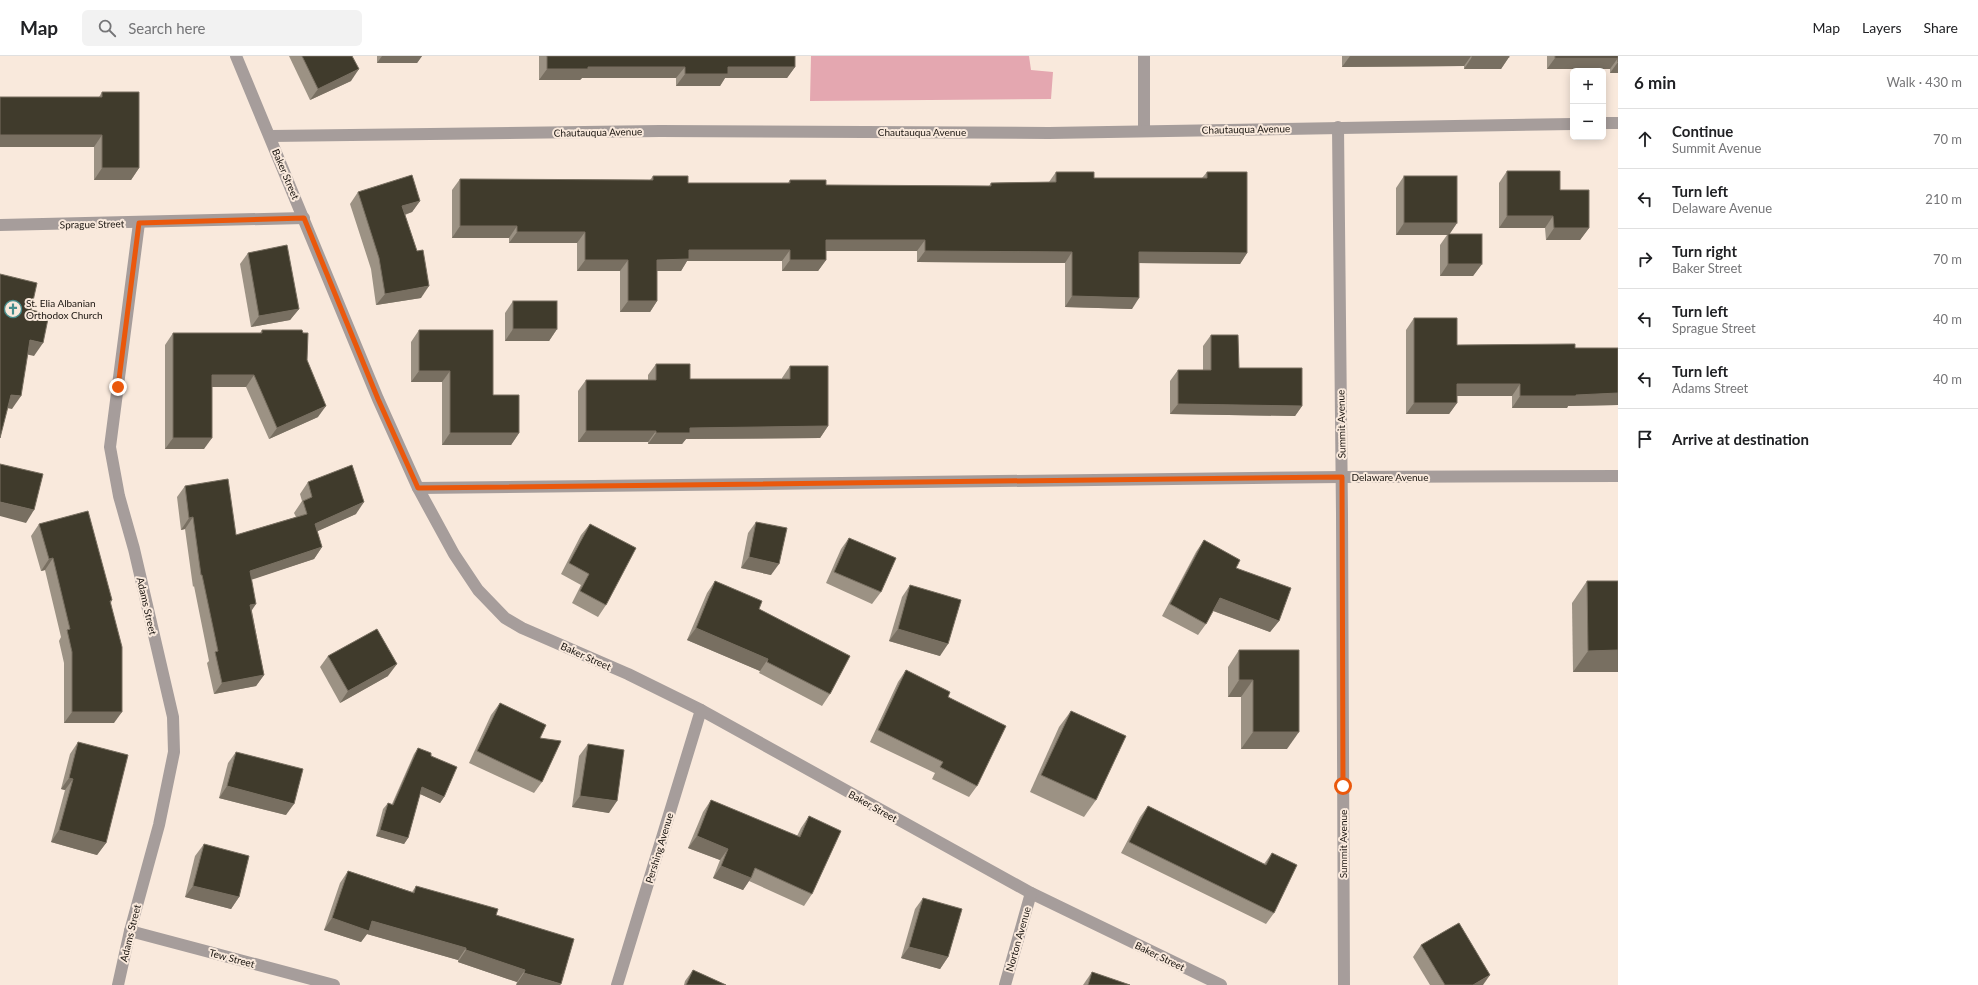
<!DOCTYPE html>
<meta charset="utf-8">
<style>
:root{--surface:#fff;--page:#f2f2f2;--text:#202124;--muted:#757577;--line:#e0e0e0}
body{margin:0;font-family:Lato,sans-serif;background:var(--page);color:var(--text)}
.controls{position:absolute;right:12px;top:12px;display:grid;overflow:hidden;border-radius:6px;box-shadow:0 2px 10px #0003}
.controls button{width:36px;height:36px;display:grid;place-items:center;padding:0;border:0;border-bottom:1px solid var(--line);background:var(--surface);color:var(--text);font:20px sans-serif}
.stop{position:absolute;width:12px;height:12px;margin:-9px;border:3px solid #ea580c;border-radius:50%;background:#fff}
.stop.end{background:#ea580c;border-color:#fff;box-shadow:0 1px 4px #0008}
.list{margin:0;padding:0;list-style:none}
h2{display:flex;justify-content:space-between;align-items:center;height:52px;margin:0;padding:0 16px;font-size:17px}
h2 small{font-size:13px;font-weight:400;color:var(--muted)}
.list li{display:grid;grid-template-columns:26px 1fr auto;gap:12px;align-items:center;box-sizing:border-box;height:60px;padding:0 16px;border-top:1px solid var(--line)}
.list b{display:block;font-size:15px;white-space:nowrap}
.list p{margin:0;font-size:13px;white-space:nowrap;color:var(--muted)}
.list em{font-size:13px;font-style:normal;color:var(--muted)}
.icon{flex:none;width:22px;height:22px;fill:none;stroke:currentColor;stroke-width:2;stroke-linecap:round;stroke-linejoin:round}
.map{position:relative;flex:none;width:1618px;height:929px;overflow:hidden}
header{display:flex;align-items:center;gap:24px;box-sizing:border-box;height:56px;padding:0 20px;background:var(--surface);border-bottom:1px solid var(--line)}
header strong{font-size:19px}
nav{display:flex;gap:22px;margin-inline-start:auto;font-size:14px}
.search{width:280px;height:36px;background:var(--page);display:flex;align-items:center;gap:10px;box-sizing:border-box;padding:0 14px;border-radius:6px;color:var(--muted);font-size:15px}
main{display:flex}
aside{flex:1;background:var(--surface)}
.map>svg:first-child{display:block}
.forest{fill:#e4a7b0}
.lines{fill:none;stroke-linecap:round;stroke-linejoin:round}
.minor{stroke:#a69d9b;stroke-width:12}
.wall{fill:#9c9284}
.shaded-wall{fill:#786f61}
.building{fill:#403b2c;stroke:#786f61}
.route{stroke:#ea580c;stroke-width:5}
.labels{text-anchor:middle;stroke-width:4;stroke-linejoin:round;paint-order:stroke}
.street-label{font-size:10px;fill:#19140f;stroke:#f9e9dc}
.poi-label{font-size:10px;fill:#19140f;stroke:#f9e9dc;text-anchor:start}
</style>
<header>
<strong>Map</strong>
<div class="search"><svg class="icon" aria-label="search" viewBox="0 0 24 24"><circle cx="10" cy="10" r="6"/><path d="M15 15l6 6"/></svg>Search here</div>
<nav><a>Map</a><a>Layers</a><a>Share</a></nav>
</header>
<main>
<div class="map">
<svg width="1618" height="929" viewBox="0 0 1618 929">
<rect width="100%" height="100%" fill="#f9e9dc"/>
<polygon class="forest" points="811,0 1029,0 1031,14 1053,16 1051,43 810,45"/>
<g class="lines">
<g class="minor">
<polyline points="236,0 378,343 418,432 454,498 478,534 505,562 522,572 628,618 701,654 1031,837 1221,929"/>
<polyline points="1144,0 1144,75"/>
<polyline points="1603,67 1618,67"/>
<polyline points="1338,71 1342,458 1344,929"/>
<polyline points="271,80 660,75 1049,77 1573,68"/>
<polyline points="0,169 304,162"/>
<polyline points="418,432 1342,421 1618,420"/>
<polyline points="130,875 334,929"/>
<polyline points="118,929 130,875 159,769 174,696 173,661 134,493 119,440 110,391 139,167"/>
<polyline points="617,929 701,654"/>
<polyline points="1005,929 1031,837"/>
</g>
</g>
<g class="wall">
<polygon points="289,0 352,0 351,25 310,44"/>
<polygon points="377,0 422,0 417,7 377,7"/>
<polygon points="539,0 795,0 795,11 787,22 725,22 720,30 676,30 676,22 582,22 580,24 539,24"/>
<polygon points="1342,0 1509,0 1509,1 1501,13 1464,13 1464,10 1342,11"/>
<polygon points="1547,0 1618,0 1618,17 1610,17 1610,13 1547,13"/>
<polygon points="102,36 139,112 131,124 94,124 94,91 0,91 99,41"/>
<polygon points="1507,115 1560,134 1589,172 1580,184 1546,184 1545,172 1499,172 1499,127"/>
<polygon points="1056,116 1094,122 1202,122 1207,116 1247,197 1240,208 1139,207 1132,253 1065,251 1065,207 917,206 917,195 826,195 826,204 818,215 782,215 782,205 687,205 681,215 657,215 657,245 650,256 620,256 620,215 577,215 577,187 509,187 509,182 452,182 452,134 460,123 650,124 653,120 688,127 788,127 790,124 826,129 989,130 991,127 1049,126"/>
<polygon points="1404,120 1457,167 1449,178 1482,208 1473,220 1440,220 1440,189 1447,179 1396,179 1396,132"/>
<polygon points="358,136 420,145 412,156 405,159 421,242 376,249 371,213 350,148"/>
<polygon points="248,197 299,253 290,264 251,271 240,208"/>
<polygon points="513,245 557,273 549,285 505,285 505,257"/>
<polygon points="1414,262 1457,289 1575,292 1618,292 1618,349 1568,350 1567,352 1512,352 1512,340 1457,340 1457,347 1449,358 1406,358 1406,274"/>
<polygon points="262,274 307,304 318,361 269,383 246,331 212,331 204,393 165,393 165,289 173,277 260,277"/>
<polygon points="419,274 493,339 519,377 511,389 442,389 442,326 411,326 411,286"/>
<polygon points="1211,279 1239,312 1302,350 1295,360 1170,358 1170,325 1178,314 1203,314 1203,290"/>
<polygon points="656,308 690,323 782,323 782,322 790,310 828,370 820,382 686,383 682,388 648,388 648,386 578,386 578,335 586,324 648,324 648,319"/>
<polygon points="308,426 356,458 317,475 322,491 314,503 252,523 252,555 264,619 256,630 214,638 207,607 209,605 194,530 193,531 185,473 181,474 177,441 185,430 236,479 296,461 294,457 302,445 300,438"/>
<polygon points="756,466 771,519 741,512 748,477"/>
<polygon points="39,468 112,544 111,547 114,667 64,667 64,607 59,585 61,581 45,514 41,515 31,480"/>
<polygon points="590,468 606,549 598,561 572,547 581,529 561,518 581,479"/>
<polygon points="849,482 881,536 872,548 826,527 841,493"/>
<polygon points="1204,484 1236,512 1279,565 1270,576 1213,555 1206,568 1198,579 1162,560 1196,496"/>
<polygon points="715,525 759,553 830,638 822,650 759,617 760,615 687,584 707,537"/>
<polygon points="1587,525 1618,525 1618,616 1573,616 1572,547"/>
<polygon points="910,529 940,600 889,585 902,541"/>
<polygon points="1239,594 1287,693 1241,693 1241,641 1228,641 1228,611"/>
<polygon points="328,600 388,620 340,647 320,611"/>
<polygon points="906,614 948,641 977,730 969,741 932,723 935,717 870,686 898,626"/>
<polygon points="500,647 540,682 542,726 534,737 469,707 491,659"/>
<polygon points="1071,655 1096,744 1084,761 1030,736 1059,671"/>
<polygon points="78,686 106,787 97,799 51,786 65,734 61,733 70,698"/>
<polygon points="588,688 609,757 572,751 579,700"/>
<polygon points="418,692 431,700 444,741 440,747 420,738 408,782 404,788 376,780 383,753 388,747 392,748 414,698"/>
<polygon points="236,696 286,759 219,742 228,707"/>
<polygon points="711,744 797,780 801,772 809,760 812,838 804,850 749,825 743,834 713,822 720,804 688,792 703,756"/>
<polygon points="1148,750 1264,808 1272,797 1274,857 1266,868 1121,797 1140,761"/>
<polygon points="204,788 239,841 231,853 185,841 195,800"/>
<polygon points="348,815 412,836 416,830 496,859 574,883 516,929 517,926 458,906 458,904 367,878 361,886 324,874 340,827"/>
<polygon points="923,842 948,901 940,913 901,902 915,853"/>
<polygon points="1421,889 1483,929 1430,929 1413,901"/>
<polygon points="693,914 726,929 684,929 685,925"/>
<polygon points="1092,916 1130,929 1083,929"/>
</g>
<g class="shaded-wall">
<polygon points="382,0 422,0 417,7 377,7"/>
<polygon points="1350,0 1471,0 1464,10 1342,11"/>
<polygon points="1472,1 1509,1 1501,13 1464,13"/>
<polygon points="1555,2 1618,2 1610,13 1547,13"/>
<polygon points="1618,6 1618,17 1610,17"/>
<polygon points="588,11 685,11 676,22 582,22 580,24 539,24 547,13"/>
<polygon points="728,11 795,11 787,22 725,22 720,30 676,30 685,18"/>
<polygon points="359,13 351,25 310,44 318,33"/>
<polygon points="0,79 102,79 94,91 0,91"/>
<polygon points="102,112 139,112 131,124 94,124"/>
<polygon points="420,145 412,156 394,162 402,150"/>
<polygon points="1507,160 1553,160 1545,172 1499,172"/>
<polygon points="1404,167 1457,167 1449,179 1396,179"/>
<polygon points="460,170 517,170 509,182 452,182"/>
<polygon points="1554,172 1589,172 1580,184 1546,184"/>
<polygon points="517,176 585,176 577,187 509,187"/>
<polygon points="826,184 925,184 917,195 818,195"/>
<polygon points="689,194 790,194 782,205 687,205 681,215 650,215 657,204"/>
<polygon points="925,195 1072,196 1065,207 917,206"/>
<polygon points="1139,196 1247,197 1240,208 1132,207"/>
<polygon points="585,204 628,204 620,215 577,215"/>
<polygon points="790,204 826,204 818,215 782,215"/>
<polygon points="1448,208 1482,208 1473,220 1440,220"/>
<polygon points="429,230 421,242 376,249 385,238"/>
<polygon points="1072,240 1139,242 1132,253 1065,251"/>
<polygon points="628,245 657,245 650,256 620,256"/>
<polygon points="299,253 290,264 251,271 259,260"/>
<polygon points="513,273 557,273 549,285 505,285"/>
<polygon points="30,284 43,287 34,300 21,297"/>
<polygon points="419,315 450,315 442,326 411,326"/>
<polygon points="212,319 254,319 246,331 204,331"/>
<polygon points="1457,328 1520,328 1512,340 1449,340"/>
<polygon points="1618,337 1618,349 1568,350 1567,352 1512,352 1520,340"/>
<polygon points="11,339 21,340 12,353 2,351"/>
<polygon points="1414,347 1457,347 1449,358 1406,358"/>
<polygon points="1178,348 1302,350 1295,360 1170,358"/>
<polygon points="326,350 318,361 269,383 277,372"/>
<polygon points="828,370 820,382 686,383 682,388 648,388 656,377 690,372"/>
<polygon points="586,375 656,375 648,386 578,386"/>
<polygon points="450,377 519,377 511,389 442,389"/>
<polygon points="173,382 212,382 204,393 165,393"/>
<polygon points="0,446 34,454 26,467 0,460"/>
<polygon points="364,446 356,458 307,480 315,468"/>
<polygon points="193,461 185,473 181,474 189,462"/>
<polygon points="322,491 314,503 242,527 250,515"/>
<polygon points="749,501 779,508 771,519 741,512"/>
<polygon points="53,502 45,514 41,515 49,503"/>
<polygon points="1220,542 1279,565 1270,576 1211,554"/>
<polygon points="256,548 248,560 250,549"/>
<polygon points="696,572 768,603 760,615 687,584"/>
<polygon points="898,573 948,588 940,600 889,585"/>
<polygon points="1618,594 1618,616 1573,616 1588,595"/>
<polygon points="397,608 388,620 340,647 348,635"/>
<polygon points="264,619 256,630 214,638 222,627"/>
<polygon points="1239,624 1253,624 1241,641 1228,641"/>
<polygon points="72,656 122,656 114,667 64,667"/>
<polygon points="1253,676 1299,676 1287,693 1241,693"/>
<polygon points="69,722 73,723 65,734 61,733"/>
<polygon points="227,730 294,748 286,759 219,742"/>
<polygon points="422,731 444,741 440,747 418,737"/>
<polygon points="580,740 617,745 609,757 572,751"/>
<polygon points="59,774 106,787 97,799 51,786"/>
<polygon points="380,774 408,782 404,788 376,780"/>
<polygon points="697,780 728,793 720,804 688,792"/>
<polygon points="721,810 751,822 743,834 713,822"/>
<polygon points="193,830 239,841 231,853 185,841"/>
<polygon points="332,862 372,865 466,892 458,904 367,878 361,886 324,874"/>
<polygon points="909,891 948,901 940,913 901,902"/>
<polygon points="466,894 525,914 517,926 458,906"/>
<polygon points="524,917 561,928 560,929 516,929"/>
<polygon points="1490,919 1483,929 1473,929"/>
</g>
<g class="building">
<polygon points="302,0 352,0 359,13 318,33"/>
<polygon points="547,0 795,0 795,11 728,11 728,18 685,18 685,11 588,11 588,13 547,13"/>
<rect x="1472" y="0" width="37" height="1"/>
<polygon points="1555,0 1618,0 1618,6 1618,2 1555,2"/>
<polygon points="102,36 139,36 139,112 102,112 102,79 0,79 0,41 102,41"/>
<polygon points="1507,115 1560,115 1560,134 1589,134 1589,172 1554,172 1553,160 1507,160"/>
<polygon points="1056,116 1094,116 1094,122 1207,122 1207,116 1247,116 1247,197 1139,196 1139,242 1072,240 1072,196 925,195 925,184 826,184 826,204 790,204 790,194 689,194 689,203 657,204 657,245 628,245 628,204 585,204 585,176 517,176 517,170 460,170 460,123 653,124 653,120 688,120 688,127 790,127 790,124 826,124 826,129 991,130 991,127 1056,126"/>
<polygon points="412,119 420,145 402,150 417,195 423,194 429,230 385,238 379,202 358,136"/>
<rect x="1404" y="120" width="53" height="47"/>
<rect x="1448" y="178" width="34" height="30"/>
<polygon points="287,189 299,253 259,260 248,197"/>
<polygon points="0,218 37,227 31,254 49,258 43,287 30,284 21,340 11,339 0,382"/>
<rect x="513" y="245" width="44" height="28"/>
<polygon points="1414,262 1457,262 1457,289 1575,288 1575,292 1618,292 1618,337 1576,339 1576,340 1520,340 1520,328 1457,328 1457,347 1414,347"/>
<polygon points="262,274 302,274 303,277 308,277 307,304 326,350 277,372 254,319 212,319 212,382 173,382 173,277 262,277"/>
<polygon points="419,274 493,274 493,339 519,339 519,377 450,377 450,315 419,315"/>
<polygon points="1211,279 1238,279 1239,312 1302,312 1302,350 1178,348 1178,314 1211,314"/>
<polygon points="656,308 690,308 690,323 790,323 790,310 828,310 828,370 690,372 690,377 656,377 656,375 586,375 586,324 656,324"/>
<polygon points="0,408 43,418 34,454 0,446"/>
<polygon points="352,409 364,446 315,468 322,491 250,515 256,548 250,549 264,619 222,627 215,596 218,595 202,519 201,519 193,461 189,462 185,430 228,423 236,479 307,458 303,445 312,441 308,426"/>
<polygon points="88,455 112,544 110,545 122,591 122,656 72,656 72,596 67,574 70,573 53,502 49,503 39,468"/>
<polygon points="756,466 787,472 779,508 749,501"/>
<polygon points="590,468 636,492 606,549 580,535 589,518 569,507"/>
<polygon points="849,482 896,502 881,536 834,516"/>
<polygon points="1204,484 1240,504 1236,512 1291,532 1279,565 1220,542 1206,568 1170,548"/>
<polygon points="715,525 762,545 759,553 850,600 830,638 767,606 768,603 696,572"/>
<polygon points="1587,525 1618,525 1618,594 1588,595"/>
<polygon points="910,529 961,544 948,588 898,573"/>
<polygon points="377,573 397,608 348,635 328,600"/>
<polygon points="1239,594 1299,594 1299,676 1253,676 1253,624 1239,624"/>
<polygon points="906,614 950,636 948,641 1006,670 977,730 940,711 943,706 878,674"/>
<polygon points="500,647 546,669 540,682 561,685 542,726 477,695"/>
<polygon points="1071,655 1126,680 1096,744 1041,719"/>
<polygon points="78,686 128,699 106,787 59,774 73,723 69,722"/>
<polygon points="588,688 624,694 617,745 580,740"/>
<polygon points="418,692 431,697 431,700 457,711 444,741 422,731 408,782 380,774 388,747 393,749"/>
<polygon points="236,696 303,713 294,748 227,730"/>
<polygon points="711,744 800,781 809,760 841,775 812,838 755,812 751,822 721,810 728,793 697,780"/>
<polygon points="1148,750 1266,809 1272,797 1297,809 1274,857 1129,786"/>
<polygon points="204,788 249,800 239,841 193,830"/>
<polygon points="348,815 414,837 416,830 498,853 496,859 574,883 561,928 524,917 525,914 466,894 466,892 372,865 369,875 332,862"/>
<polygon points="923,842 962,853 948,901 909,891"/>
<polygon points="1459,867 1490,919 1473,929 1445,929 1421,889"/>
<polygon points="693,914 726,929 686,929"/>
<polygon points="1092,916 1130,929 1088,929"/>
</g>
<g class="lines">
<polyline class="route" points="118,331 139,167 304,162 378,343 418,432 1342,421 1343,730"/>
</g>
<defs>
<g id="church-ring" transform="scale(0.9)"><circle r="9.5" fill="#f9e9dc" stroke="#468d8c" stroke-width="1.5"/><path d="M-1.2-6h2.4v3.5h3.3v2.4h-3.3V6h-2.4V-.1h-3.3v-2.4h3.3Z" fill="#468d8c"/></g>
</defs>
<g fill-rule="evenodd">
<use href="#church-ring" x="13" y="253"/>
</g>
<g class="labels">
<g class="street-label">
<text transform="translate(1246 73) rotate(-1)" y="4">Chautauqua Avenue</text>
<text transform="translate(598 76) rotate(-1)" y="4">Chautauqua Avenue</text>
<text x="922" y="80">Chautauqua Avenue</text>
<text transform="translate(286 118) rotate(67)" y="4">Baker Street</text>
<text transform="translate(92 168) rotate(-1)" y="4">Sprague Street</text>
<text transform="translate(1341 368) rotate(-91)" y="4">Summit Avenue</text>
<text x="1390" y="425">Delaware Avenue</text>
<text transform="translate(147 550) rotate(77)" y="4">Adams Street</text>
<text transform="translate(586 600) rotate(24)" y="4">Baker Street</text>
<text transform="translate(873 750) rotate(29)" y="4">Baker Street</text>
<text transform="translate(1343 788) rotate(-90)" y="4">Summit Avenue</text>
<text transform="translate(659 792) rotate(-73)" y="4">Pershing Avenue</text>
<text transform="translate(130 877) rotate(-76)" y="4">Adams Street</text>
<text transform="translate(1018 883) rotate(-74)" y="4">Norton Avenue</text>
<text transform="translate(1160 900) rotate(26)" y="4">Baker Street</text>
<text transform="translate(232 902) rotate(15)" y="4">Tew Street</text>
</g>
<g class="poi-label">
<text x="26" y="251">St. Elia Albanian<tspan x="26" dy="12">Orthodox Church</tspan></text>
</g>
</g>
</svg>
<div class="controls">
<button>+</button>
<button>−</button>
</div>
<div class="stop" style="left:1343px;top:730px"></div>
<div class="stop end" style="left:118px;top:331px"></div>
</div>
<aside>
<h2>6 min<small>Walk · 430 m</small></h2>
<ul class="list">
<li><svg class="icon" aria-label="ahead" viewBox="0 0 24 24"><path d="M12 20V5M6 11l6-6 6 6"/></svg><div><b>Continue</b><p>Summit Avenue</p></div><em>70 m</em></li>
<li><svg class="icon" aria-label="left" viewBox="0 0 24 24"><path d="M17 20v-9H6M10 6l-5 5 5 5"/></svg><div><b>Turn left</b><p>Delaware Avenue</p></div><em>210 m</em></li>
<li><svg class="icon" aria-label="right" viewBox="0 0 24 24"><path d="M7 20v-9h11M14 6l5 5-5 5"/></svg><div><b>Turn right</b><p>Baker Street</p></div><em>70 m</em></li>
<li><svg class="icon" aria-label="left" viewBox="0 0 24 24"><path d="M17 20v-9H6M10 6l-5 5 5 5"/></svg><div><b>Turn left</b><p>Sprague Street</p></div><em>40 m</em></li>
<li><svg class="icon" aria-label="left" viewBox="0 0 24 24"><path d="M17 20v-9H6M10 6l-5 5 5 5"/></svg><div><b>Turn left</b><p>Adams Street</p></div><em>40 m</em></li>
<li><svg class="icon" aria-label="arrive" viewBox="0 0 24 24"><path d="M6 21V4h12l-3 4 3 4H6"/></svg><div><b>Arrive at destination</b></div></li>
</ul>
</aside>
</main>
